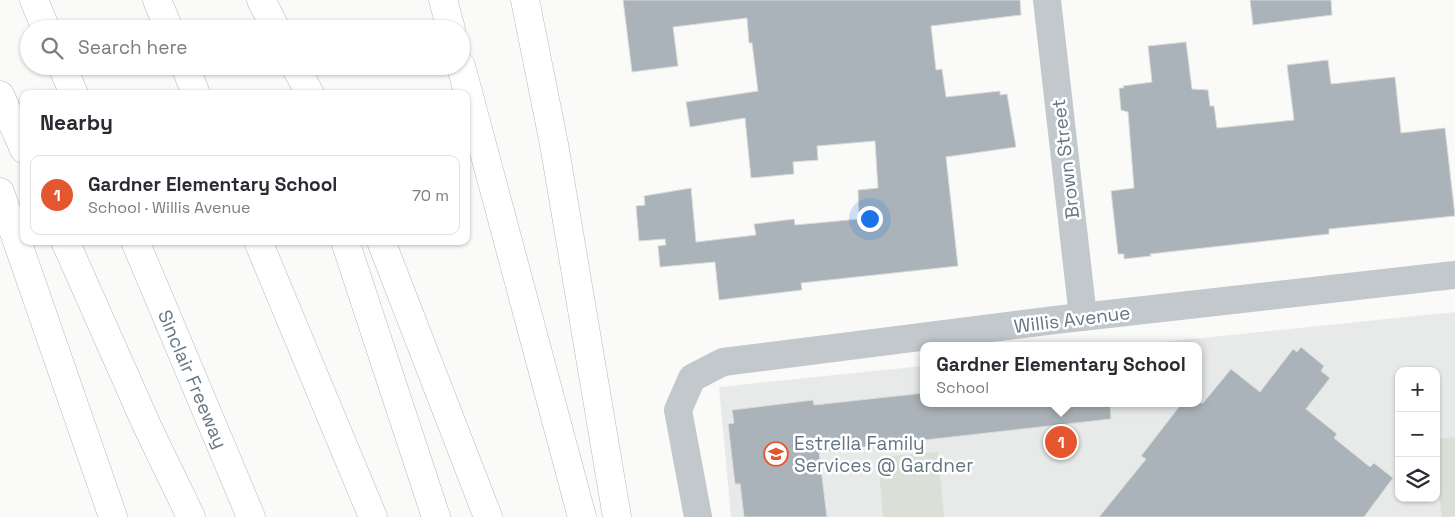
<!DOCTYPE html>
<meta charset="utf-8">
<style>
:root{--surface:#fff;--page:#f7f7f7;--text:#2b2b33;--muted:#7c7c81;--line:#e1e1e2;--accent:#e4572e}
body{margin:0;font-family:"Space Grotesk",sans-serif;background:var(--page);color:var(--text)}
.controls{position:absolute;right:15px;bottom:15px;display:grid;overflow:hidden;border-radius:10px;box-shadow:0 1px 4px #0004}
.controls button{width:45px;height:45px;display:grid;place-items:center;padding:0;border:0;border-bottom:1px solid var(--line);background:var(--surface);color:var(--text);font:25px sans-serif}
.you{position:absolute;left:869px;top:218px;width:18px;height:18px;margin:-12px;border:4px solid #fff;border-radius:50%;background:#1a73e8;box-shadow:0 0 0 8px #1a73e833}
.badge{display:grid;place-items:center;width:32px;height:32px;border-radius:50%;background:var(--accent);color:#fff;font-size:16px;font-weight:700}
.pin{position:absolute;translate:-50% -50%;border:2px solid #fff;box-shadow:0 1px 5px #0006}
.popup{position:absolute;left:920px;top:342px;width:282px;height:65px;box-sizing:border-box;display:grid;place-content:center;border-radius:10px;background:var(--surface);filter:drop-shadow(0 1px 4px #0005);font-size:16px;white-space:nowrap;color:var(--muted)}
.popup b{font-size:19px;color:var(--text)}
.popup::after{content:'';position:absolute;left:50%;top:100%;margin-left:-10px;border:10px solid transparent;border-top-color:var(--surface)}
.list{margin:0;padding:0;list-style:none}
h2{display:flex;justify-content:space-between;align-items:center;height:65px;margin:0;padding:0 20px;font-size:21px}
h2 small{font-size:16px;font-weight:400;color:var(--muted)}
.list li{display:grid;grid-template-columns:32px 1fr auto;gap:15px;align-items:center;box-sizing:border-box;height:80px;margin:0 10px 10px;padding:0 10px;border:1px solid var(--line);border-radius:10px}
.list b{display:block;font-size:19px;white-space:nowrap}
.list p{margin:0;font-size:16px;white-space:nowrap;color:var(--muted)}
.list em{font-size:16px;font-style:normal;color:var(--muted)}
.icon{flex:none;width:28px;height:28px;fill:none;stroke:currentColor;stroke-width:2;stroke-linecap:round;stroke-linejoin:round}
.map{position:relative;flex:none;width:1455px;height:517px;overflow:hidden}
.search{position:absolute;background:var(--surface);box-shadow:0 1px 4px #0004;left:20px;top:20px;width:450px;height:55px;display:flex;align-items:center;gap:12px;box-sizing:border-box;padding:0 18px;border-radius:28px;color:var(--muted);font-size:19px}
.panel{position:absolute;background:var(--surface);box-shadow:0 1px 4px #0004;left:20px;top:90px;width:450px;height:155px;border-radius:10px}
.map>svg:first-child{display:block}
.built{fill:#e8e9e9;fill-rule:evenodd}
.green{fill:#dadfd7}
.building{fill:#aab3b9;stroke:#dcdcda}
.lines{fill:none;stroke-linecap:round;stroke-linejoin:round}
.highway-casing{stroke:#b4b9bd;stroke-width:29}
.minor{stroke:#c3c8cc;stroke-width:28}
.highway{stroke:#fff;stroke-width:28}
.labels{text-anchor:middle;stroke-width:5;stroke-linejoin:round;paint-order:stroke}
.street-label{font-size:19px;fill:#657683;stroke:#fff}
.poi-label{font-size:19px;fill:#657683;stroke:#fff;text-anchor:start}
</style>
<div class="map">
<svg width="1455" height="517" viewBox="0 0 1455 517">
<rect width="100%" height="100%" fill="#fafaf8"/>
<path class="built" d="M1455 312V517H731L719 387 923 366 924 403H1198V346H1124ZM1399 371H1436V498H1399Z"/>
<g class="green">
<polygon points="1455,437 1455,516 1442,517 1436,471 1436,439"/>
<polygon points="938,452 944,517 883,517 878,457"/>
</g>
<g class="building">
<polygon points="623,0 1020,0 1021,15 931,26 936,70 942,69 946,97 1000,91 1000,95 1007,94 1016,147 946,157 958,266 801,283 802,290 719,300 715,262 660,267 658,246 666,245 665,239 639,241 636,206 645,205 644,196 691,188 696,242 756,235 754,224 794,219 795,225 859,219 858,190 878,188 875,141 817,146 818,160 793,162 794,174 751,178 745,118 690,127 686,102 758,91 752,43 749,43 747,18 673,27 678,66 632,72"/>
<polygon points="1250,0 1331,0 1332,15 1253,25"/>
<polygon points="1186,42 1192,89 1208,90 1210,106 1214,106 1217,128 1294,120 1287,65 1328,60 1331,84 1395,77 1401,133 1445,128 1455,216 1329,229 1329,234 1150,254 1151,256 1124,259 1124,254 1118,254 1111,191 1134,188 1128,112 1121,110 1119,88 1124,88 1123,86 1152,82 1148,46"/>
<polygon points="1301,347 1324,366 1321,371 1330,378 1306,409 1337,434 1334,438 1370,467 1374,463 1393,478 1364,517 1099,517 1146,459 1141,456 1182,403 1203,403 1231,369 1260,392 1293,349 1297,352"/>
<polygon points="924,393 924,403 1110,403 1111,419 819,452 827,517 744,517 740,484 735,484 728,424 734,423 732,410 813,400 814,405"/>
</g>
<g class="lines">
<g class="highway-casing">
<g id="highway">
<polyline points="34,0 46,29"/>
<polyline points="157,0 169,29"/>
<polyline points="261,0 276,29"/>
<polyline points="443,0 451,29"/>
<polyline points="525,0 554,144 617,517"/>
<polyline points="62,66 74,94"/>
<polyline points="185,66 196,94"/>
<polyline points="295,66 310,94"/>
<polyline points="461,66 582,517"/>
<polyline points="0,95 24,149"/>
<polyline points="0,192 113,517"/>
<polyline points="65,241 148,428 191,517"/>
<polyline points="135,241 251,517"/>
<polyline points="258,241 373,517"/>
<polyline points="345,241 436,517"/>
<polyline points="381,241 488,517"/>
</g>
</g>
<g class="minor">
<polyline points="1047,0 1083,317"/>
<polyline points="698,517 678,410 692,378 723,362 1055,320 1455,275"/>
</g>
<use href="#highway" class="highway"/>
</g>
<defs>
<g id="school-ring" transform="scale(1.25)"><circle r="9.5" fill="#fff" stroke="#e4572e" stroke-width="1.5"/><path d="M0-5L7-2L0 1L-7-2ZM-4 1L0 2.5L4 1V4Q0 6-4 4Z" fill="#e4572e"/></g>
</defs>
<g fill-rule="evenodd">
<use href="#school-ring" x="776" y="454"/>
</g>
<g class="labels">
<g class="street-label">
<text transform="translate(1065 159) rotate(-97)" y="7">Brown Street</text>
<text transform="translate(1072 319) rotate(-7)" y="7">Willis Avenue</text>
<text transform="translate(193 379) rotate(67)" y="7">Sinclair Freeway</text>
</g>
<g class="poi-label">
<text x="794" y="450">Estrella Family<tspan x="794" dy="22">Services @ Gardner</tspan></text>
</g>
</g>
</svg>
<div class="controls">
<button>+</button>
<button>−</button>
<button><svg class="icon" aria-label="layers" viewBox="0 0 24 24"><path d="M12 4l9 5-9 5-9-5zM3 14l9 5 9-5"/></svg></button>
</div>
<div class="you"></div>
<div class="pin badge" style="left:1061px;top:442px">1</div>
<div class="popup"><b>Gardner Elementary School</b>School</div>
<div class="search"><svg class="icon" aria-label="search" viewBox="0 0 24 24"><circle cx="10" cy="10" r="6"/><path d="M15 15l6 6"/></svg>Search here</div>
<section class="panel">
<h2>Nearby<small></small></h2>
<ul class="list">
<li><span class="badge">1</span><div><b>Gardner Elementary School</b><p>School · Willis Avenue</p></div><em>70 m</em></li>
</ul>
</section>
</div>
